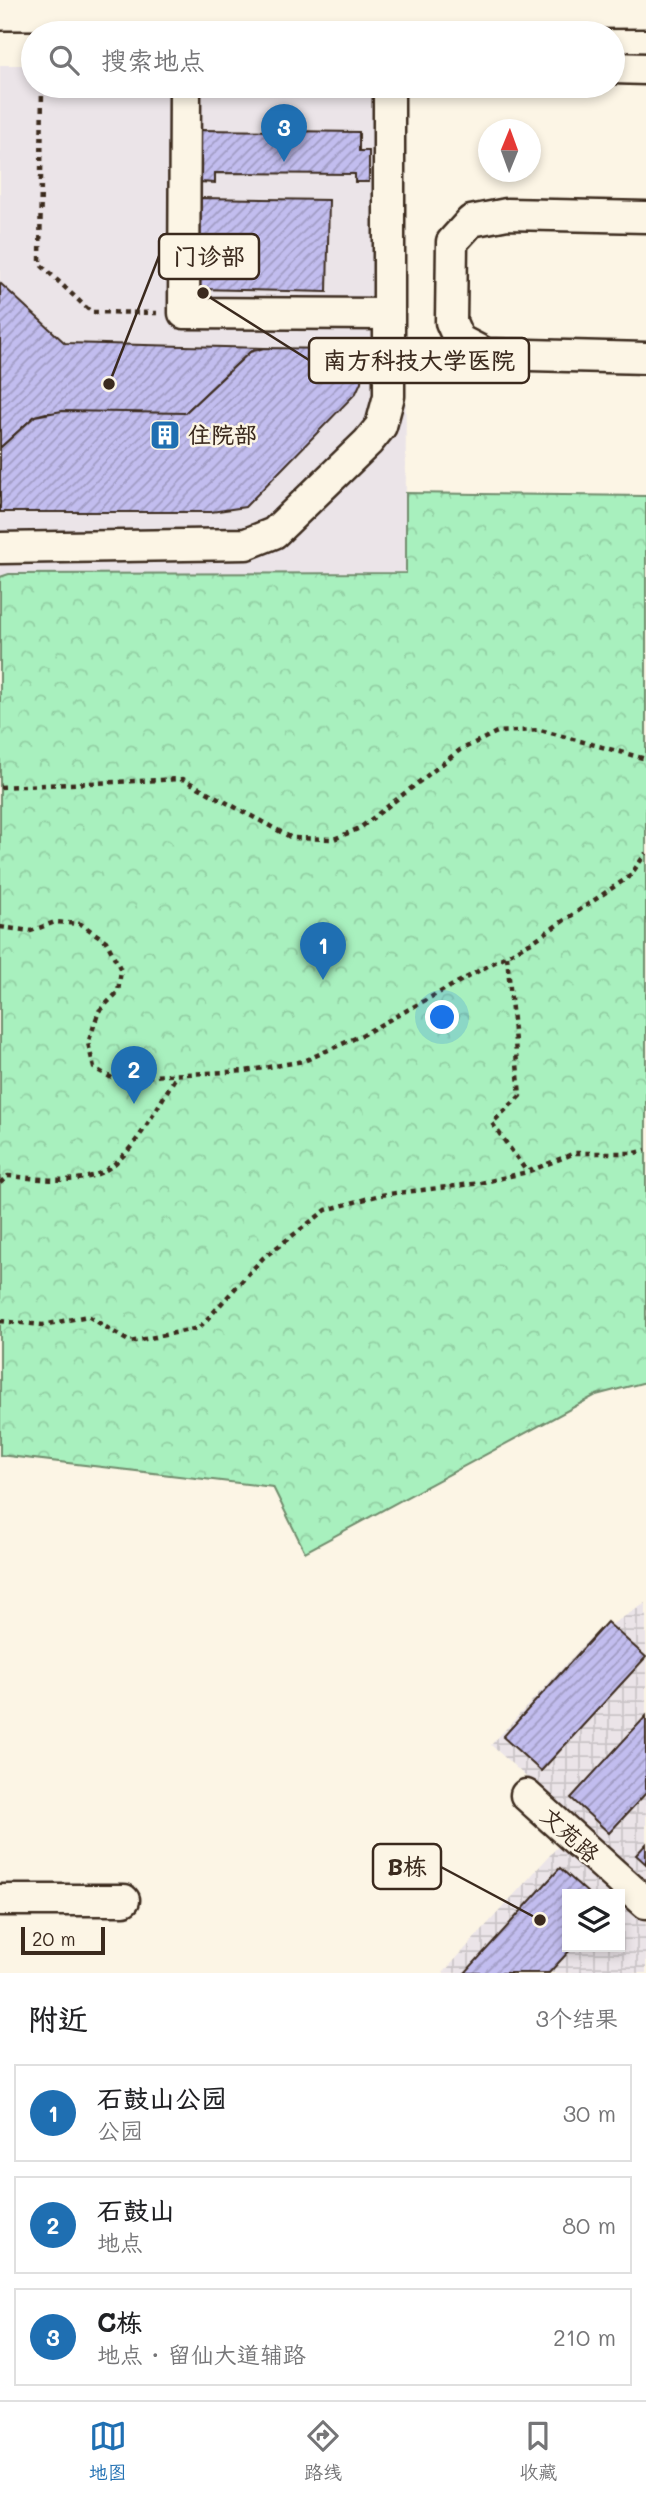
<!DOCTYPE html>
<html lang="zh">
<meta charset="utf-8">
<style>
:root{--surface:#fff;--page:#f6f6f6;--text:#202124;--muted:#757577;--line:#e0e0e0;--accent:#1f6fb2}
body{margin:0;font-family:Mali,"LXGW WenKai TC",sans-serif;background:var(--page);color:var(--text)}
.controls{position:absolute;right:21px;bottom:21px;display:grid;overflow:hidden;border-radius:0px;box-shadow:0 4px 10px #0003}
.controls button{width:63px;height:63px;display:grid;place-items:center;padding:0;border:0;border-bottom:2px solid var(--line);background:var(--surface);color:var(--text);font:35px sans-serif}
.compass{position:absolute;left:478px;top:119px;width:63px;height:63px;border-radius:50%;background:var(--surface);box-shadow:0 4px 10px #0003;rotate:1deg}
.scale{position:absolute;left:21px;bottom:18px;width:84px;box-sizing:border-box;padding-left:7px;border:4px solid #3b2a1e;border-top:0;font-size:19px;line-height:24px;white-space:nowrap;color:#3b2a1e;-webkit-text-stroke:5px #fcf5e5;paint-order:stroke}
.you{position:absolute;left:443px;top:1018px;width:24px;height:24px;margin:-18px;border:5px solid #fff;border-radius:50%;background:#1a73e8;box-shadow:0 0 0 10px #1a73e833}
.badge{display:grid;place-items:center;width:46px;height:46px;border-radius:50%;background:var(--accent);color:#fff;font-size:23px;font-weight:700}
.pin{position:absolute;translate:-50% -58px;filter:drop-shadow(0 2px 4px #0008)}
.pin::after{content:'';position:absolute;top:37px;width:24px;height:21px;background:inherit;clip-path:polygon(0 0,100% 0,50% 100%)}
.list{margin:0;padding:0;list-style:none}
h2{display:flex;justify-content:space-between;align-items:center;height:91px;margin:0;padding:0 28px;font-size:30px}
h2 small{font-size:23px;font-weight:400;color:var(--muted)}
.list li{display:grid;grid-template-columns:46px 1fr auto;gap:21px;align-items:center;box-sizing:border-box;height:98px;margin:0 14px 14px;padding:0 14px;border:2px solid var(--line);border-radius:0px}
.list b{display:block;font-size:26px;white-space:nowrap}
.list p{margin:0;font-size:23px;white-space:nowrap;color:var(--muted)}
.list em{font-size:23px;font-style:normal;color:var(--muted)}
.icon{flex:none;width:38px;height:38px;fill:none;stroke:currentColor;stroke-width:2;stroke-linecap:round;stroke-linejoin:round}
.map{position:relative;flex:none;width:646px;height:1973px;overflow:hidden}
.search{position:absolute;background:var(--surface);box-shadow:0 4px 10px #0003;left:21px;right:21px;top:21px;height:77px;display:flex;align-items:center;gap:18px;box-sizing:border-box;padding:0 24px;border-radius:38px;color:var(--muted);font-size:26px}
.sheet{height:427px;background:var(--surface)}
nav{display:flex;justify-content:space-around;align-items:center;box-sizing:border-box;height:98px;border-top:2px solid var(--line);background:var(--surface);font-size:19px;color:var(--muted)}
nav a{display:grid;justify-items:center;gap:4px}
nav .on{color:var(--accent)}
.map>svg:first-child{display:block}
.built{fill:#ebe4e8}
.industrial{fill:url(#industrial-grid)}
.park{fill:url(#park-crowns);stroke:#728d6e;stroke-width:2}
.building{fill:url(#building-hatch);stroke:#3b2a1e;stroke-width:2}
.lines{fill:none;stroke-linecap:round;stroke-linejoin:round}
.minor-casing{stroke:#3b2a1e;stroke-width:35}
.major-casing{stroke:#3b2a1e;stroke-width:42}
.path{stroke:#3b2a1e;stroke-width:4.5;stroke-dasharray:5 5;stroke-linecap:butt}
.minor{stroke:#fcf5e5;stroke-width:30}
.major{stroke:#fcf5e5;stroke-width:37}
.labels{text-anchor:middle;stroke-width:5;stroke-linejoin:round;paint-order:stroke}
.poi-label{font-size:23px;font-weight:bold;fill:#3b2a1e;stroke:#fcf5e5;text-anchor:start}
.street-label{font-size:23px;fill:#3b2a1e;stroke:#fcf5e5}
.leader{fill:none;stroke:#3b2a1e;stroke-width:2.5}
.callout-dot{fill:#3b2a1e;stroke:#fcf5e5;stroke-width:2.5}
.callout{fill:#fcf5e5;stroke:#3b2a1e;stroke-width:2.5}
.callout-label{font-size:24px;text-anchor:middle;font-weight:bold;fill:#3b2a1e}
</style>
<div class="map">
<svg width="646" height="1973" viewBox="0 0 646 1973">
<defs>
<pattern id="industrial-grid" width="8" height="8" patternUnits="userSpaceOnUse" patternTransform="scale(1.75)"><rect width="8" height="8" fill="#ebe4e8"/><path d="M0 4h8M4 0v8" fill="none" stroke="#cac4c7"/></pattern>
<pattern id="park-crowns" width="20" height="18" patternUnits="userSpaceOnUse" patternTransform="scale(1.75)"><rect width="20" height="18" fill="#a8f0be"/><path d="M2 6a3 3 0 1 1 6 0M12 15a3 3 0 1 1 6 0" fill="none" stroke="#92cea3"/></pattern>
<pattern id="building-hatch" width="6" height="6" patternUnits="userSpaceOnUse" patternTransform="scale(1.75)"><rect width="6" height="6" fill="#c2bdef"/><path d="M-1 1l2-2M0 6l6-6M5 7l2-2" fill="none" stroke="#9f9ac1"/></pattern>
</defs>
<rect width="100%" height="100%" fill="#fcf5e5"/>
<filter id="ink" filterUnits="userSpaceOnUse"><feTurbulence type="fractalNoise" baseFrequency=".0143" numOctaves="2"/><feDisplacementMap in="SourceGraphic" scale="14" xChannelSelector="R" yChannelSelector="G"/><feConvolveMatrix kernelMatrix="1 2 1 2 8 2 1 2 1" color-interpolation-filters="sRGB"/></filter>
<g filter="url(#ink)">
<polygon class="built" points="0,65 33,65 33,86 398,86 405,93 406,573 9,574 0,577"/>
<g class="industrial">
<polygon points="646,1603 646,1885 491,1745 590,1638"/>
<polygon points="560,1844 615,1894 567,1894 567,1947 620,1947 620,1898 646,1922 646,1973 443,1973"/>
</g>
<polygon class="park" points="406,493 646,496 646,1382 596,1395 305,1552 273,1487 0,1455 0,577 9,574 406,573"/>
<g class="building">
<polygon points="200,130 359,132 359,151 369,151 369,182 355,182 355,174 215,173 215,183 199,182"/>
<polygon points="200,198 329,200 327,292 198,289"/>
<polygon points="0,283 65,343 264,348 250,352 185,413 46,413 35,416 0,448"/>
<polygon points="264,348 337,349 348,352 362,369 361,382 356,393 245,507 211,512 0,512 0,448 35,416 62,411 185,413 250,352"/>
<polygon points="607,1622 646,1657 541,1771 503,1737"/>
<polygon points="646,1716 646,1793 609,1833 571,1798"/>
<polygon points="646,1844 646,1864 636,1855"/>
<polygon points="560,1868 589,1894 567,1894 567,1947 573,1947 549,1973 465,1973"/>
</g>
<g class="lines">
<g class="minor-casing">
<g id="minor">
<polyline points="613,68 646,69"/>
<polyline points="185,86 184,313 388,314"/>
<polyline points="646,217 507,214 471,221 452,242 451,322 459,340 486,354 646,358"/>
<polyline points="0,548 246,544 274,533 368,442 381,426 389,396 389,86"/>
<polyline points="526,1795 646,1903"/>
<polyline points="0,1900 124,1900"/>
</g>
</g>
<g class="major-casing">
<polyline id="major" points="0,11 646,9"/>
</g>
<g class="path">
<polyline points="42,86 40,264 91,312 157,313"/>
<polyline points="0,787 183,779 292,838 334,839 360,828 460,750 497,732 540,730 646,759"/>
<polyline points="0,927 31,931 55,922 81,924 106,941 121,970 118,992 99,1011 88,1043 94,1068 112,1078 245,1071 304,1061 360,1036 535,940 630,876 646,853"/>
<polyline points="507,956 520,1096 492,1123 527,1172"/>
<path d="M0 1183 8 1176C35 1178 69 1184 95 1175 131 1163 157 1106 177 1075"/>
<polyline points="0,1321 43,1325 88,1316 130,1342 199,1328 263,1258 326,1210 380,1195 481,1183 527,1172 575,1153 635,1153 646,1150"/>
</g>
<use href="#minor" class="minor"/>
<use href="#major" class="major"/>
</g>
</g>
<defs>
<g id="building-square" transform="scale(1.575)"><rect x="-9" y="-9" width="18" height="18" rx="4" fill="#1f6fb2" stroke="#fcf5e5"/><path d="M-4-6H4V6H1V3H-1V6H-4ZM-2.5-4.3h1.7v1.8h-1.7ZM.8-4.3h1.7v1.8H.8ZM-2.5-1h1.7V.8h-1.7ZM.8-1h1.7V.8H.8Z" fill="#fff"/></g>
</defs>
<g fill-rule="evenodd">
<use href="#building-square" x="165" y="435"/>
</g>
<g class="labels">
<g class="poi-label">
<text x="188" y="443">住院部</text>
</g>
<g class="street-label">
<text transform="translate(570 1835) rotate(42)" y="8">文苑路</text>
</g>
</g>
<path class="leader" d="M109 384L159 256M203 293L309 360M540 1920L441 1867"/>
<g class="callout-dot">
<circle cx="109" cy="384" r="7"/>
<circle cx="203" cy="293" r="7"/>
<circle cx="540" cy="1920" r="7"/>
</g>
<g class="callout">
<rect x="159" y="234" width="100" height="45" rx="7"/>
<rect x="309" y="338" width="220" height="45" rx="7"/>
<rect x="373" y="1844" width="68" height="45" rx="7"/>
</g>
<g class="callout-label">
<text x="209" y="265">门诊部</text>
<text x="419" y="369">南方科技大学医院</text>
<text x="407" y="1875">B栋</text>
</g>
</svg>
<div class="controls">
<button><svg class="icon" aria-label="layers" viewBox="0 0 24 24"><path d="M12 4l9 5-9 5-9-5zM3 14l9 5 9-5"/></svg></button>
</div>
<svg class="compass" viewBox="-18 -18 36 36"><path d="M0-13l5 13h-10z" fill="#e53935"/><path d="M0 13l5-13h-10z" fill="#757577"/></svg>
<div class="scale">20 m</div>
<div class="you"></div>
<div class="pin badge" style="left:323px;top:980px">1</div>
<div class="pin badge" style="left:134px;top:1104px">2</div>
<div class="pin badge" style="left:284px;top:162px">3</div>
<div class="search"><svg class="icon" aria-label="search" viewBox="0 0 24 24"><circle cx="10" cy="10" r="6"/><path d="M15 15l6 6"/></svg>搜索地点</div>
</div>
<section class="sheet">
<h2>附近<small>3个结果</small></h2>
<ul class="list">
<li><span class="badge">1</span><div><b>石鼓山公园</b><p>公园</p></div><em>30 m</em></li>
<li><span class="badge">2</span><div><b>石鼓山</b><p>地点</p></div><em>80 m</em></li>
<li><span class="badge">3</span><div><b>C栋</b><p>地点 · 留仙大道辅路</p></div><em>210 m</em></li>
</ul>
</section>
<nav>
<a class="on"><svg class="icon" aria-label="map" viewBox="0 0 24 24"><path d="M3 6l6-2 6 2 6-2v14l-6 2-6-2-6 2zM9 4v14M15 6v14"/></svg>地图</a>
<a><svg class="icon" aria-label="directions" viewBox="0 0 24 24"><path d="M12 3l9 9-9 9-9-9zM9 14v-3h6M13 9l2 2-2 2"/></svg>路线</a>
<a><svg class="icon" aria-label="saved" viewBox="0 0 24 24"><path d="M7 4h10v16l-5-4-5 4z"/></svg>收藏</a>
</nav>
